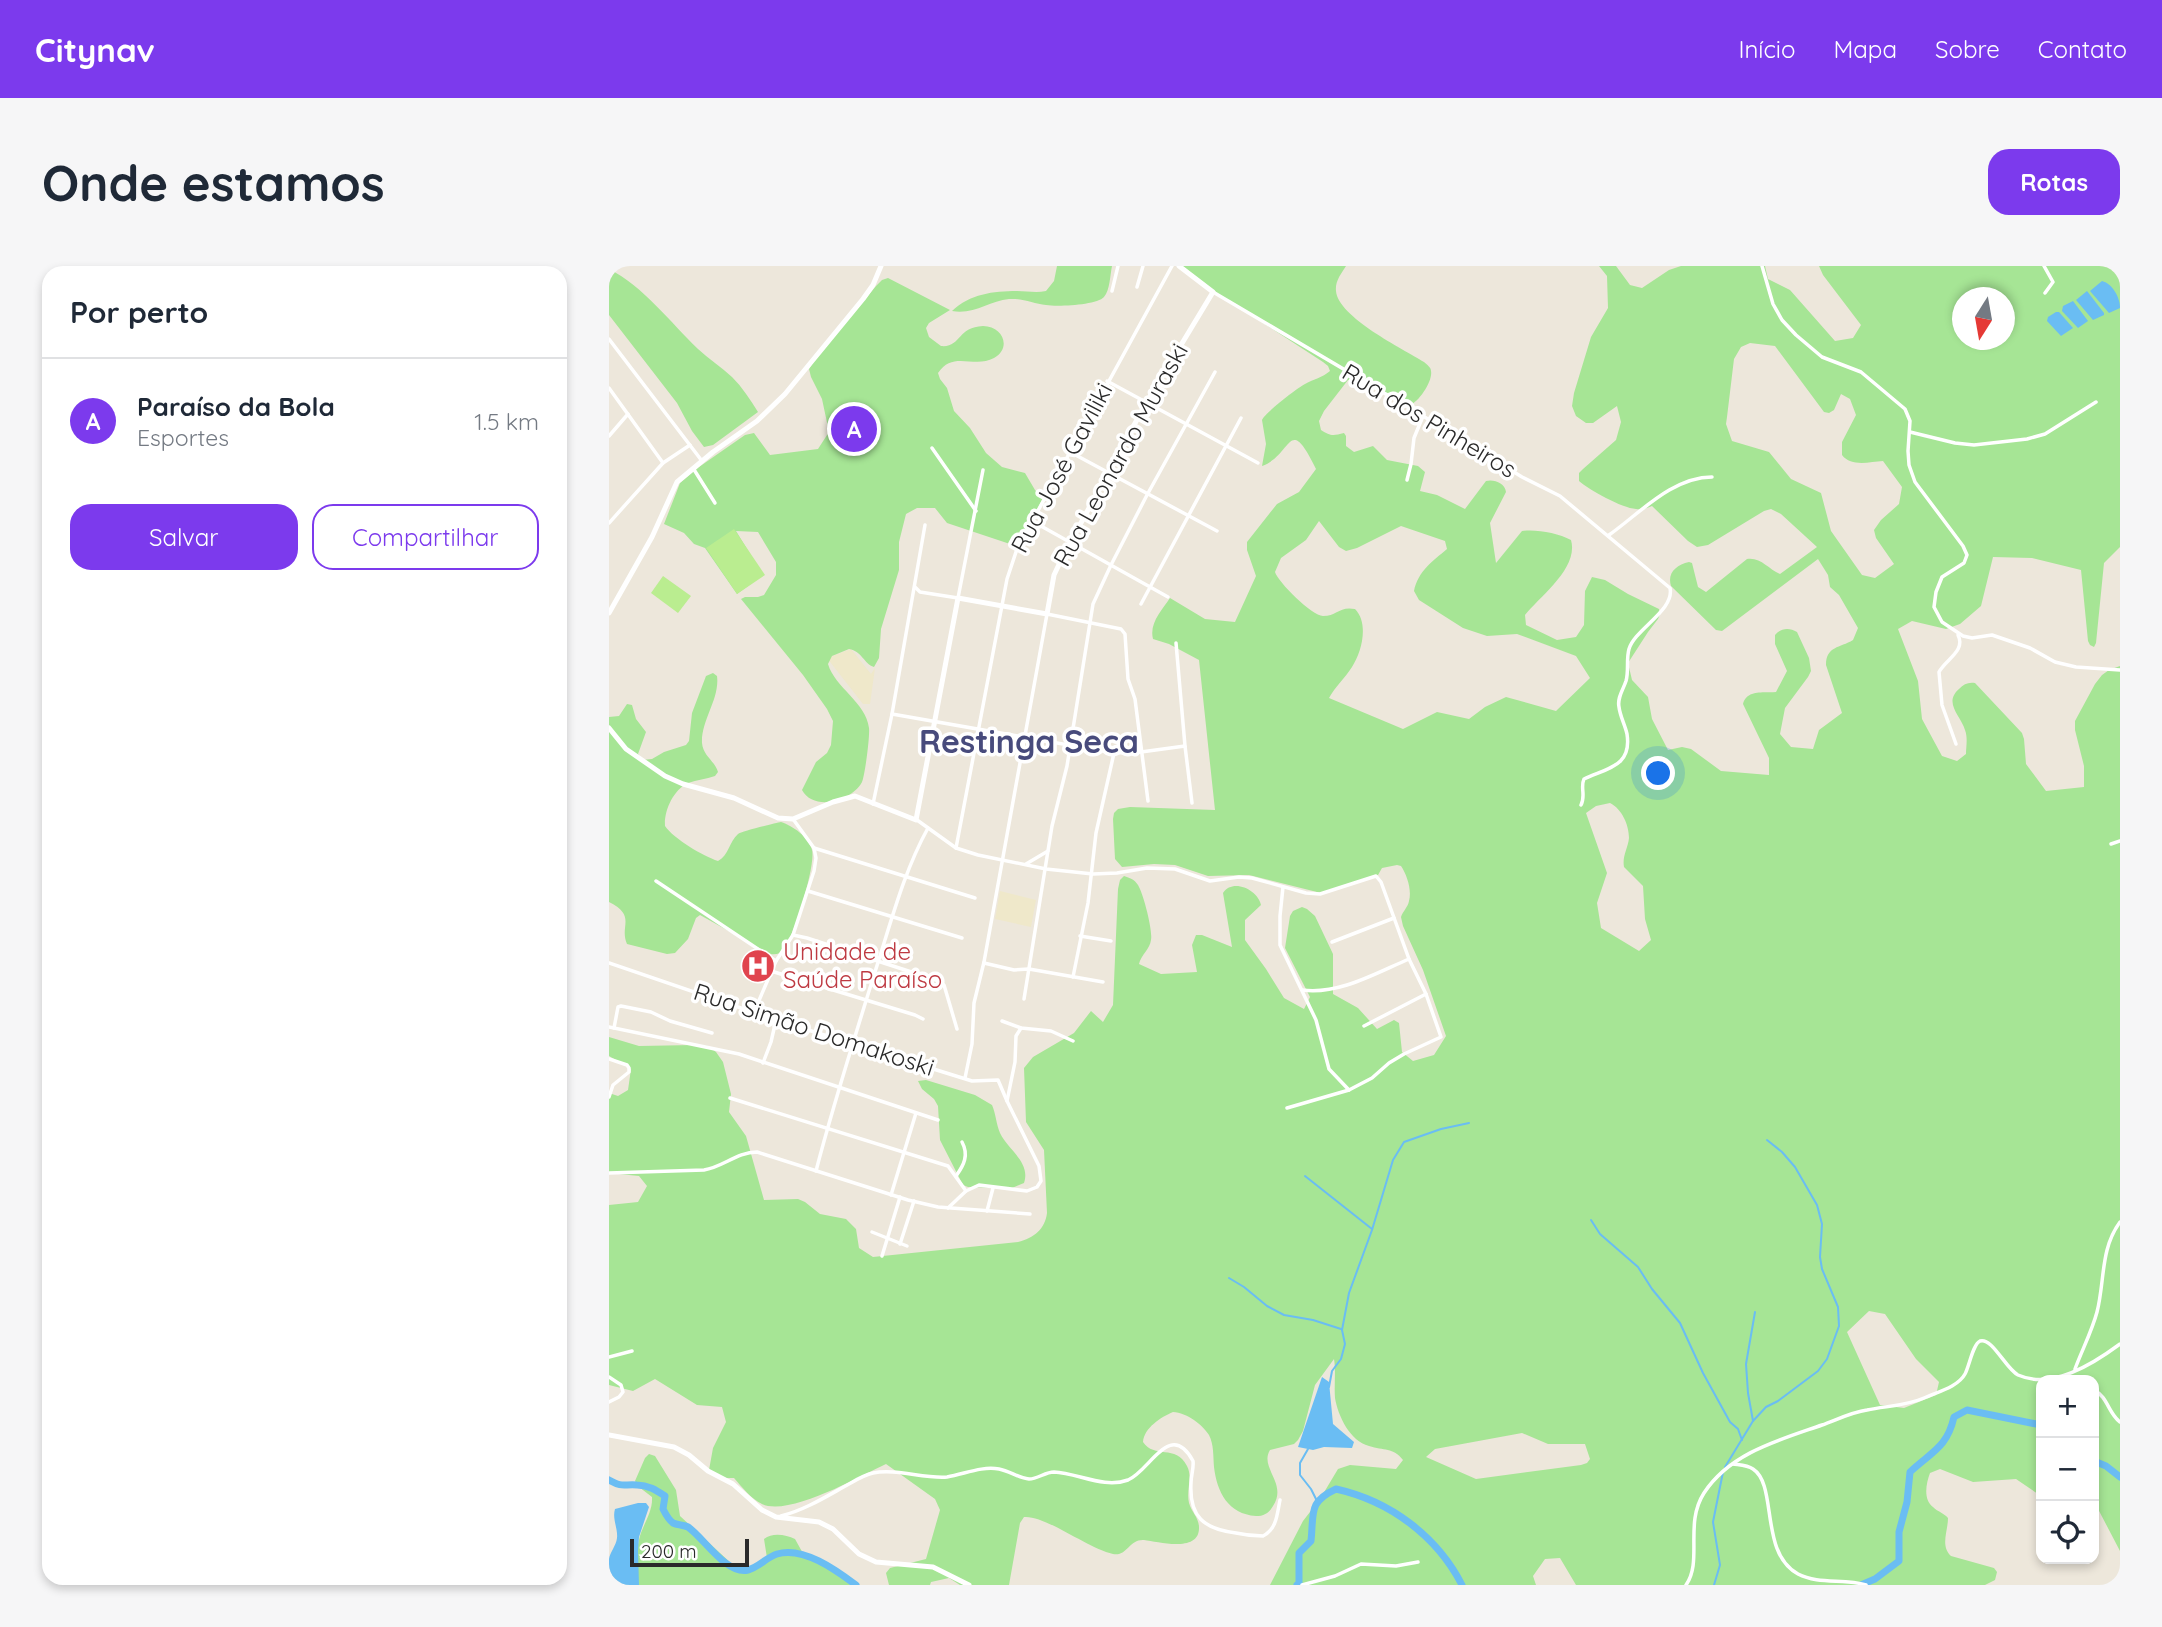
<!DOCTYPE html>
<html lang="pt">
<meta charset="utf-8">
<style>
:root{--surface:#fff;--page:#f6f6f7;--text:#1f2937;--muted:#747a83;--line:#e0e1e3;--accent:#7c3aed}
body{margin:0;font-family:Quicksand,sans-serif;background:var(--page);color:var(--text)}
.controls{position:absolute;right:21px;bottom:21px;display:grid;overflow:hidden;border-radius:14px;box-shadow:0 4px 10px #0003}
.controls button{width:63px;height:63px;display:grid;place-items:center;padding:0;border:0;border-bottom:2px solid var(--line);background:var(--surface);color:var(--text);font:35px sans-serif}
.compass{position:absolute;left:1343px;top:21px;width:63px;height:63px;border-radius:50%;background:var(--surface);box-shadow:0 4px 10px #0003;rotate:191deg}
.scale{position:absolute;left:21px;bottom:18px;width:119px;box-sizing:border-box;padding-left:7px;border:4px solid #2a2a2a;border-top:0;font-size:19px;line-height:24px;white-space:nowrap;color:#2a2a2a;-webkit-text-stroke:5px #fff;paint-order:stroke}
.you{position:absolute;left:1050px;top:508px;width:24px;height:24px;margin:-18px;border:5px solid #fff;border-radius:50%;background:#1a73e8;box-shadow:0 0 0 10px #1a73e833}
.badge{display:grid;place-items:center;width:46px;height:46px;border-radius:50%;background:var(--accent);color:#fff;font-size:23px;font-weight:700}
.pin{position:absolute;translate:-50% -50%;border:4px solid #fff;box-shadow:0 2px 7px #0006}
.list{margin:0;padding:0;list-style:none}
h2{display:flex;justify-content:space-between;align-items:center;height:91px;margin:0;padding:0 28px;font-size:30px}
h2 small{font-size:23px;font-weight:400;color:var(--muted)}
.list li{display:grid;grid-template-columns:46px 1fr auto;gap:21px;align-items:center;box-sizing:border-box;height:126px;padding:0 28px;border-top:2px solid var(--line)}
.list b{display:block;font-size:26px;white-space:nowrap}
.list p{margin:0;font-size:23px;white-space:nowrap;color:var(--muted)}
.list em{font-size:23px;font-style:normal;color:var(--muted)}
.actions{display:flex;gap:14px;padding:21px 28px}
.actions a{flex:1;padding:16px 0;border:2px solid var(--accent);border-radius:21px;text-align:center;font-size:24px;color:var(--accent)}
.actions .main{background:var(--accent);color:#fff}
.icon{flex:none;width:38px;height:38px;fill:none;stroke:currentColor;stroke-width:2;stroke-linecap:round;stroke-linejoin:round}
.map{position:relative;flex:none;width:1511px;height:1319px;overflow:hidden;border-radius:21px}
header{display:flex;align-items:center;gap:42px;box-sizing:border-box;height:98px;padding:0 35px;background:var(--accent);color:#fff}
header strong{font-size:33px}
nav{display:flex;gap:38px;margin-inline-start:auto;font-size:24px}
.intro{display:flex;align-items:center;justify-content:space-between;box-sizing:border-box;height:168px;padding:0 42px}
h1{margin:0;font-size:49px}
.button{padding:18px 32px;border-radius:21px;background:var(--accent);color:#fff;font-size:24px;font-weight:700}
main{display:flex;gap:42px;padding:0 42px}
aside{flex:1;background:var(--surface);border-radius:21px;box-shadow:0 4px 10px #0003}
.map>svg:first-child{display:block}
.education{fill:#efe8ca}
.green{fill:#a6e595;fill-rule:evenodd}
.pitch{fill:#baed90}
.water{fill:#6abdf3}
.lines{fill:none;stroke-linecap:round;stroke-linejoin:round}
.stream{stroke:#6abdf3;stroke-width:2}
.river{stroke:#6abdf3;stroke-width:7}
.street{stroke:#fff;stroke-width:3.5}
.secondary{stroke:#fff;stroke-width:5}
.labels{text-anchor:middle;stroke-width:7;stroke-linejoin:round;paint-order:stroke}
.street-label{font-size:24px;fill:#2a2a2a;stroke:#fff}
.health-label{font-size:24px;fill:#be3a42;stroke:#fff;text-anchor:start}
.district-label{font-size:32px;font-weight:bold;fill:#484b7c;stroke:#fff}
</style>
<header>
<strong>Citynav</strong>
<nav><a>Início</a><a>Mapa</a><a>Sobre</a><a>Contato</a></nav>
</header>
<div class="intro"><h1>Onde estamos</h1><a class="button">Rotas</a></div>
<main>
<aside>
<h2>Por perto<small></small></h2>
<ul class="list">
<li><span class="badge">A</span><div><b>Paraíso da Bola</b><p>Esportes</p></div><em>1.5 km</em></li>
</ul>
<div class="actions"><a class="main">Salvar</a><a>Compartilhar</a></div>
</aside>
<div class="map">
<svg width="1511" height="1319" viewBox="0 0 1511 1319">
<rect width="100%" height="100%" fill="#ede7db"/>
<g class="education">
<polygon points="242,383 262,408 266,402 261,438 254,438 218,392"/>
<polygon points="391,625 427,634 422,661 386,653"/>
</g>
<g class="green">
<path d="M448 0H503C501 9 501 24 495 31 488 39 449 41 437 39 425 38 414 32 400 33 380 35 365 49 343 45 361 28 384 25 408 25 418 25 427 27 437 25L445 15Z"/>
<path d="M573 0H737C732 8 726 15 727 25 729 51 794 83 815 96 818 99 822 101 822 105 824 115 810 136 801 139L751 115 745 113 739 114 715 145 710 155 712 164C721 170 724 170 735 167L737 170V180L745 186 764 180 778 194 809 200 816 206 811 225 828 229 856 243 877 215C885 213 896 217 897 226L881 257 887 297 913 265C927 263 949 267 962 274 970 302 931 330 916 349L917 359 948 374 967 371 975 359 976 325 983 311 996 314 1019 328 1050 343 1051 348 1049 353 1039 366 1019 397 1023 414 1039 431 1043 453 1059 484 1073 481 1082 483 1112 505 1160 509V492L1134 438C1138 423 1155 427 1167 426L1178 405 1166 378V369C1172 362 1180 361 1188 366L1200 392 1202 405 1199 411 1176 442 1171 468 1182 481 1204 483 1210 464 1233 447 1217 399C1217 380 1231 382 1244 374L1249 362 1230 329 1221 321 1219 309 1209 293 1113 365 1107 364 1062 320C1058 307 1067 299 1080 296L1083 297 1089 321 1097 326 1138 293C1152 291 1159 303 1171 308L1208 281 1172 248 1162 243 1155 245 1099 279 1088 281 1079 275 1043 240C1038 242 1033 244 1027 243 1013 242 980 224 970 215V207L974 203 1007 174 1012 156 1008 140 984 157H977L967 150 963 140 965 127 982 71 999 42 998 10 990 0H1007L1021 19 1033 22 1060 4 1072 0H1156L1159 13 1181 24 1226 75 1244 72 1252 59 1214 9 1210 0H1502L1511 13V281L1495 297 1487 377 1485 381 1481 379 1479 375 1472 304 1423 292 1384 291 1372 340 1351 358 1337 363 1303 355 1289 363 1309 415 1313 453 1333 490 1348 495 1357 488C1357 481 1359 472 1356 464 1352 450 1334 437 1350 423 1355 418 1359 416 1366 417L1413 467 1415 473 1417 498 1437 525 1475 521V500L1466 464V455L1486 418 1493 409 1500 404 1511 400V1285L1488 1241 1485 1240V1114H1432V1230L1407 1213 1364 1216 1331 1203 1321 1207C1317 1218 1314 1233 1324 1241 1329 1246 1335 1247 1339 1252 1339 1265 1331 1280 1342 1290L1385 1302 1388 1306 1386 1314 1376 1319H967L951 1292 936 1293 924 1310 927 1319H661L694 1255 711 1233 729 1203 741 1199 787 1203 794 1194C784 1181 775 1185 760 1180 741 1175 729 1150 726 1132 725 1119 727 1105 725 1093L706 1119 694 1165 689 1174 685 1178 661 1184C650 1202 679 1217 664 1240 660 1247 655 1250 647 1250 619 1248 608 1226 605 1201 604 1190 605 1179 600 1169 593 1158 578 1147 564 1146 552 1151 535 1162 534 1176 545 1193 567 1178 578 1200 584 1211 577 1224 580 1237 582 1245 590 1252 590 1261 591 1287 550 1276 535 1274 520 1273 518 1291 504 1288 478 1282 436 1249 415 1251L411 1257 400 1319H351L340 1312 322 1316 321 1319H280L277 1307 281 1302 317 1293 331 1244 326 1233 277 1198C251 1210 180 1251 153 1238 142 1233 133 1221 125 1212H110L100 1204 104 1182 117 1156 113 1141 88 1139 46 1113 24 1125 0 1119V939L29 936 38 920 30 910 0 907V827L9 830 19 824 22 803 0 790V771L30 780 85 779 99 780 107 786 114 796 122 828 120 846 137 870 155 934 189 933 196 936 211 948 237 953 247 963 250 982 264 991 409 976C425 972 436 963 438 947L435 884 417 856 415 802 424 791 465 767 482 745 494 756 504 739 509 623 511 614 515 610C521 612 525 613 529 619 534 627 544 664 542 674 541 683 532 689 530 698L552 708 588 706 583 679 587 669H593L623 681 614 627C624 612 649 624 652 639L636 654V674L657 703 675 732 695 743 701 731 676 682 681 650 684 645 693 641 698 643 706 650 724 688V728L749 742 768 763 785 754 790 757 793 786 804 795 825 789 837 770 814 704 794 660 792 651C794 645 799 641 800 635 803 624 798 609 792 600L788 599 773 602 769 609 712 627 640 609 599 610 566 599 545 598 513 601 506 593 504 553 505 547 509 543 521 541 606 544 590 394 560 378 544 373C540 357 553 344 561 332L596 353 626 356 647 310 638 284V276L668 238 690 226 707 203C679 146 684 189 653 200L657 178 653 154C657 146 687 123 696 118 705 113 713 112 721 105L719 100 714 96 608 27ZM1353 32H1395V74H1353ZM1141 77 1166 80 1215 146 1220 147 1225 144 1232 128 1241 133 1247 149 1233 176V189C1242 201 1260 196 1274 195L1293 221 1290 238 1272 254 1265 264 1267 272 1285 298 1266 312 1253 309 1222 265 1212 227 1182 213 1160 186 1123 175 1117 158 1118 151 1125 93 1132 81ZM710 255 730 281 737 285 748 282 792 260 836 275 838 283C824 295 809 305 805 325L810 334 854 362 878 370 908 368 967 390 981 412 947 445 897 431 876 441 860 453 828 446 794 463 720 432C726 421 736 412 743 401 753 386 760 357 746 343 730 340 728 350 714 350 703 350 669 316 666 306L672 292 697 274ZM1001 537C1013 543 1020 559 1020 572 1019 582 1013 590 1015 601L1034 620 1036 653 1042 674 1030 685 992 662 988 637 998 607 977 547 987 540ZM1260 1045 1276 1048 1307 1093 1330 1116 1327 1129 1295 1142 1271 1139 1238 1066ZM913 1167 939 1178H976L981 1193 978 1197 972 1199 867 1213 817 1191 826 1183Z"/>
<path d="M0 3C34 20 62 57 89 83 100 93 112 101 123 111 133 121 141 133 149 146L104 179 95 181 83 165 68 137 0 49Z"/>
<path d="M279 12 341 44 320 57 317 62 320 71 332 80C352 82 348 61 374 60 394 60 403 82 385 92 365 103 344 84 329 107L331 113 338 122 345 145 361 162 377 187 393 201 416 207 426 224 434 232 410 277 404 279 338 257 326 242H308L297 248 290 276V304L272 363 270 392 265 401C255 398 253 385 240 383L223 390 219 398C226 422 257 436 260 462 261 470 256 509 253 516 243 535 205 546 193 524L207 496 218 487 222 479 224 455 218 443 194 409 132 333 136 331H149L155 329 167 309V296L149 266 127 265 154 309 128 328 96 282 85 278 75 267 55 258 71 217 90 201 136 169 145 167 161 189 209 183 220 166 213 133 202 111 200 103 205 95 267 20 273 14Z"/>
<path d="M104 407 108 410C111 433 92 454 93 477 94 490 106 495 109 506L106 510C97 513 88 514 79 517 64 524 55 545 56 560 65 573 94 590 109 595 120 589 120 576 129 568 132 565 167 557 172 556 184 560 200 571 203 584 207 599 185 670 175 683 171 688 167 689 161 688L91 649 87 652 79 673 66 687 58 688 18 678C10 660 28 650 0 636V451L10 450 18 438 23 439 27 453 37 466 29 488 33 494 43 493 55 486 77 479 80 475 83 447 97 410Z"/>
<path d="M317 814 366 829 383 839C387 848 387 858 391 867 399 884 422 896 415 917L403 922 359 921 354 919 331 874 329 840 325 833 313 823 309 815Z"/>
<path d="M40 1188 46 1190 67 1224 71 1250 124 1299 148 1302 158 1292 155 1273C164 1266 177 1269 186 1273L196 1291 239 1312 248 1319H28C28 1304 26 1289 30 1274 33 1259 44 1247 43 1231L30 1221 26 1215 36 1192Z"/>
</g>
<g class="pitch">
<polygon points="257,146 266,165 231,180 224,161"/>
<polygon points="125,263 156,309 128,328 97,282"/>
<polygon points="54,310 82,330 69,347 42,327"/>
</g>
<g class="water">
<path d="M1493 15C1504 18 1511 32 1511 42L1500 47 1481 25Z"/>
<polygon points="1478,25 1495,47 1495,49 1484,54 1467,34"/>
<polygon points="1464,35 1479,55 1469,62 1453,45 1454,40"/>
<polygon points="1447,46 1450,46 1464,62 1452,70 1438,55 1439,51"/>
<polygon points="713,1111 720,1116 724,1158 745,1176 743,1182 715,1181 704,1184 689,1181"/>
<path d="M29 1237H37L40 1241 30 1271 29 1285 30 1319H9L0 1311C0 1306 0 1299 0 1293 1 1286 7 1280 8 1272 9 1262 3 1253 6 1243Z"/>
</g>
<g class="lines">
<g class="stream">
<polyline points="696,910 763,963"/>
<polyline points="982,954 991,968 1029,1001 1043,1023 1071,1057 1094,1107 1121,1156 1129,1163 1133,1174"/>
<polyline points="620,1012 635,1021 658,1040 675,1049 704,1054 732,1063"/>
<polyline points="720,1121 723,1105 732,1093 736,1078 733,1064 740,1027 763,964 784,894 795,876 832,863 860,857"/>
<polyline points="1144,1155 1139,1127 1137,1098 1146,1046"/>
<polyline points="699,1183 691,1197 691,1209 702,1223 708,1235"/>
<polyline points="1116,1201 1144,1155 1157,1141 1169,1135 1209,1105 1218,1093 1230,1060 1229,1041 1213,1003 1211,991 1213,958 1208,939 1186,901 1173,886 1158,874"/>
<polyline points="1105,1319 1111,1299 1104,1256 1114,1206"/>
</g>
<g class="river">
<polyline points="1485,1195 1497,1200 1511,1211"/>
<path d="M0 1214C14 1222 14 1218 28 1219 39 1219 47 1224 56 1230L54 1243C56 1247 60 1254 64 1257 68 1259 75 1259 79 1261 95 1272 117 1309 139 1304 150 1301 158 1291 168 1288 194 1280 227 1304 247 1319"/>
<path d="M688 1319 690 1318V1287L702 1275C705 1247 699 1236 727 1223 781 1235 828 1270 853 1319"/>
<path d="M1252 1319 1266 1313 1290 1295V1266L1298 1236 1301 1206C1322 1186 1338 1182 1345 1151L1358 1144 1432 1159"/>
</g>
<g class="street">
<polyline points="1153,0 1164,38 1173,54 1187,69 1213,91 1252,106 1296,143 1301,155 1299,185 1300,199 1306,216 1354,280 1358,289 1355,297 1333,311 1327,326 1325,341 1333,356 1354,370 1363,372 1383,369 1421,382 1446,396 1467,401 1511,404"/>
<polyline points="1435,0 1444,16 1436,27"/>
<polyline points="1503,0 1511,11"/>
<polyline points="528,21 534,0"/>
<polyline points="503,25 509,0"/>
<path d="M604 26 814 150 913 211 951 230 1061 322C1066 344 1026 363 1020 383 1017 393 1020 405 1017 415 1014 424 1008 432 1010 441 1011 450 1016 459 1018 468 1023 500 999 502 975 513 971 521 977 530 972 539"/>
<polyline points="0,73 93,195"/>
<polyline points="498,115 649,197"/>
<polyline points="0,122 54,197"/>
<polyline points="1301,166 1346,177 1365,179 1418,173 1436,168 1487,136"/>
<polyline points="0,170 19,148"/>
<polyline points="323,182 367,245"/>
<polyline points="461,186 608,265"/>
<polyline points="84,202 106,237"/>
<polyline points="798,214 802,198 805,172 814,150"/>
<polyline points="423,255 559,331"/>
<polyline points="0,257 54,197 81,179"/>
<path d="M1000 269C1030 248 1063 211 1103 211"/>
<polyline points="306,321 311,326 349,332 374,204"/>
<polyline points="532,338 632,152"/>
<polyline points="567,377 576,480 583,537"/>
<polyline points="283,448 505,487 532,486 576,480"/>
<path d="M1347 478 1333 439 1330 406C1337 393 1357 385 1349 369"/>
<polyline points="264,538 283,448 316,259"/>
<polyline points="308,554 347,582 369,589 437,603 484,608 508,607 538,602 566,603 601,615 630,611 643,612 697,627 711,628 767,610 772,616 800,693 817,728 832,771 795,788 780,797 763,812 740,824 678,842"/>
<polyline points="1502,578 1511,575"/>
<polyline points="205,582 366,632"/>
<polyline points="347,582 398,313 408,283 563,0"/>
<polyline points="417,598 439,585"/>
<polyline points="47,615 167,695"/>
<polyline points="674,621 671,650 671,679 707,754 720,803 740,824"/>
<polyline points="199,625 353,672"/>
<polyline points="184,669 198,672 330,715 335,719 348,763"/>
<polyline points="471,670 502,675"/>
<polyline points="723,676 785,652"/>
<polyline points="0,697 167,754 363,815 389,814 398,835"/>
<polyline points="375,697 405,704 420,703 494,716"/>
<polyline points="162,705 306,749 314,753"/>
<polyline points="464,711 479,637 487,567 505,487"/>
<path d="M693 724C730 729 767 707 800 693"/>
<polyline points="415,733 443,560 458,500 484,338 502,299 538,229 606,106"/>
<polyline points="145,746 167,695 184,669 205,605 207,592 205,582 184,553"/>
<polyline points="393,755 412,762 442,765 464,775"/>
<polyline points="755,760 817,728"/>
<polyline points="0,761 130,788 329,854"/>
<polyline points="5,762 9,741 12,740 42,746 61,755 103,767"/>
<polyline points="0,793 18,799 20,802 20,806 4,819 0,831"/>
<polyline points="154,797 162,776 167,754"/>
<polyline points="356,812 363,778 365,737 375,696 438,348 512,363 516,368 519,413 526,433 539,535"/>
<polyline points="121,832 339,900 357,925"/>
<path d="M207 905C224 839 245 774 265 709 281 660 294 607 319 562"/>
<path d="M0 907 95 904C114 901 128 886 148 886L299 934 329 941 421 948"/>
<path d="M347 910C355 899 360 889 353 876"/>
<polyline points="282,929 307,847"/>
<polyline points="339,942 357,925 370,919 418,925 428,921 432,915 430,900 398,835 406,796 407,770 412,762"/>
<polyline points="378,945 384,922"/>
<polyline points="263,966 298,980"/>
<polyline points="291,978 305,935"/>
<polyline points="273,990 291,931"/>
<polyline points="0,1091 23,1085"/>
<path d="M1466 1103C1473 1084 1483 1065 1488 1046 1496 1015 1491 983 1511 956"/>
<polyline points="0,1111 12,1119 14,1126 10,1131 0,1136"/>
<path d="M1485 1124C1499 1131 1499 1147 1511 1156"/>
<path d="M1124 1198C1130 1199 1138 1199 1144 1203 1169 1219 1150 1287 1189 1308 1210 1319 1235 1312 1257 1319"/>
<path d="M172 1250C196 1244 218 1230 240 1218 247 1214 255 1209 264 1207 286 1202 315 1213 338 1211 356 1208 372 1200 390 1203 401 1205 409 1212 420 1213 429 1213 436 1206 445 1206 469 1207 495 1223 519 1214 541 1205 561 1153 584 1195 585 1202 582 1209 582 1217 580 1251 595 1263 627 1267 636 1269 645 1270 654 1270 668 1263 668 1248 671 1234"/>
<polyline points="693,1319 726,1310 752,1298 787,1300 809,1296"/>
<path d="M1077 1319C1094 1295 1075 1258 1095 1227 1121 1187 1170 1174 1213 1159 1227 1154 1243 1146 1258 1144 1277 1140 1297 1140 1315 1132 1328 1126 1349 1121 1356 1108 1360 1101 1364 1078 1371 1075 1383 1071 1397 1103 1409 1109 1443 1124 1484 1098 1511 1078"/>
</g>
<g class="secondary">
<polyline points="0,347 43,271 68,216 104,186 148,155 176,128 254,33 264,19 272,0"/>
<polyline points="0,462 17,483 56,510 74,518 125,532 169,552 184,553 224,536 246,530 307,554 349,332 438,348 445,309 454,290 537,137 604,26 570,0"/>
<polyline points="0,1169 65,1181 80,1189 99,1205 124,1218 153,1244 167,1251 210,1256 224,1263 250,1288 267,1296 324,1301 360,1319"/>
</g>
</g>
<defs>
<g id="hospital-disc" transform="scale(1.75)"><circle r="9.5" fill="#e0444e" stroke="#fff"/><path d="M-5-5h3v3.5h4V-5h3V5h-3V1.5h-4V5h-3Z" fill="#fff"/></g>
</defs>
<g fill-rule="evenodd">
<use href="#hospital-disc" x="149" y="700"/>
</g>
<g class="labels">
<g class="street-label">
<text transform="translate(820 155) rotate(31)" y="8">Rua dos Pinheiros</text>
<text transform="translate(512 189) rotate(-61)" y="8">Rua Leonardo Muraski</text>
<text transform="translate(453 202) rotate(-62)" y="8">Rua José Gaviliki</text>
<text transform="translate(205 764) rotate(18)" y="8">Rua Simão Domakoski</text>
</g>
<g class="health-label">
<text x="174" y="694">Unidade de<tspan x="174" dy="28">Saúde Paraíso</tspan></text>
</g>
<g class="district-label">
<text x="420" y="487">Restinga Seca</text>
</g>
</g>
</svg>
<div class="controls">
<button>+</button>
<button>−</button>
<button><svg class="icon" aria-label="locate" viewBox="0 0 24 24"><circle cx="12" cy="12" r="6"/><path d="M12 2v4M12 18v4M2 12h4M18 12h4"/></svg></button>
</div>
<svg class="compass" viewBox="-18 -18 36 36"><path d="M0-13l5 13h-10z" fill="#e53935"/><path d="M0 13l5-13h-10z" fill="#747a83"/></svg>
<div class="scale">200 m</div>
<div class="you"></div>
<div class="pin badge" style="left:245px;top:163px">A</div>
</div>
</main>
